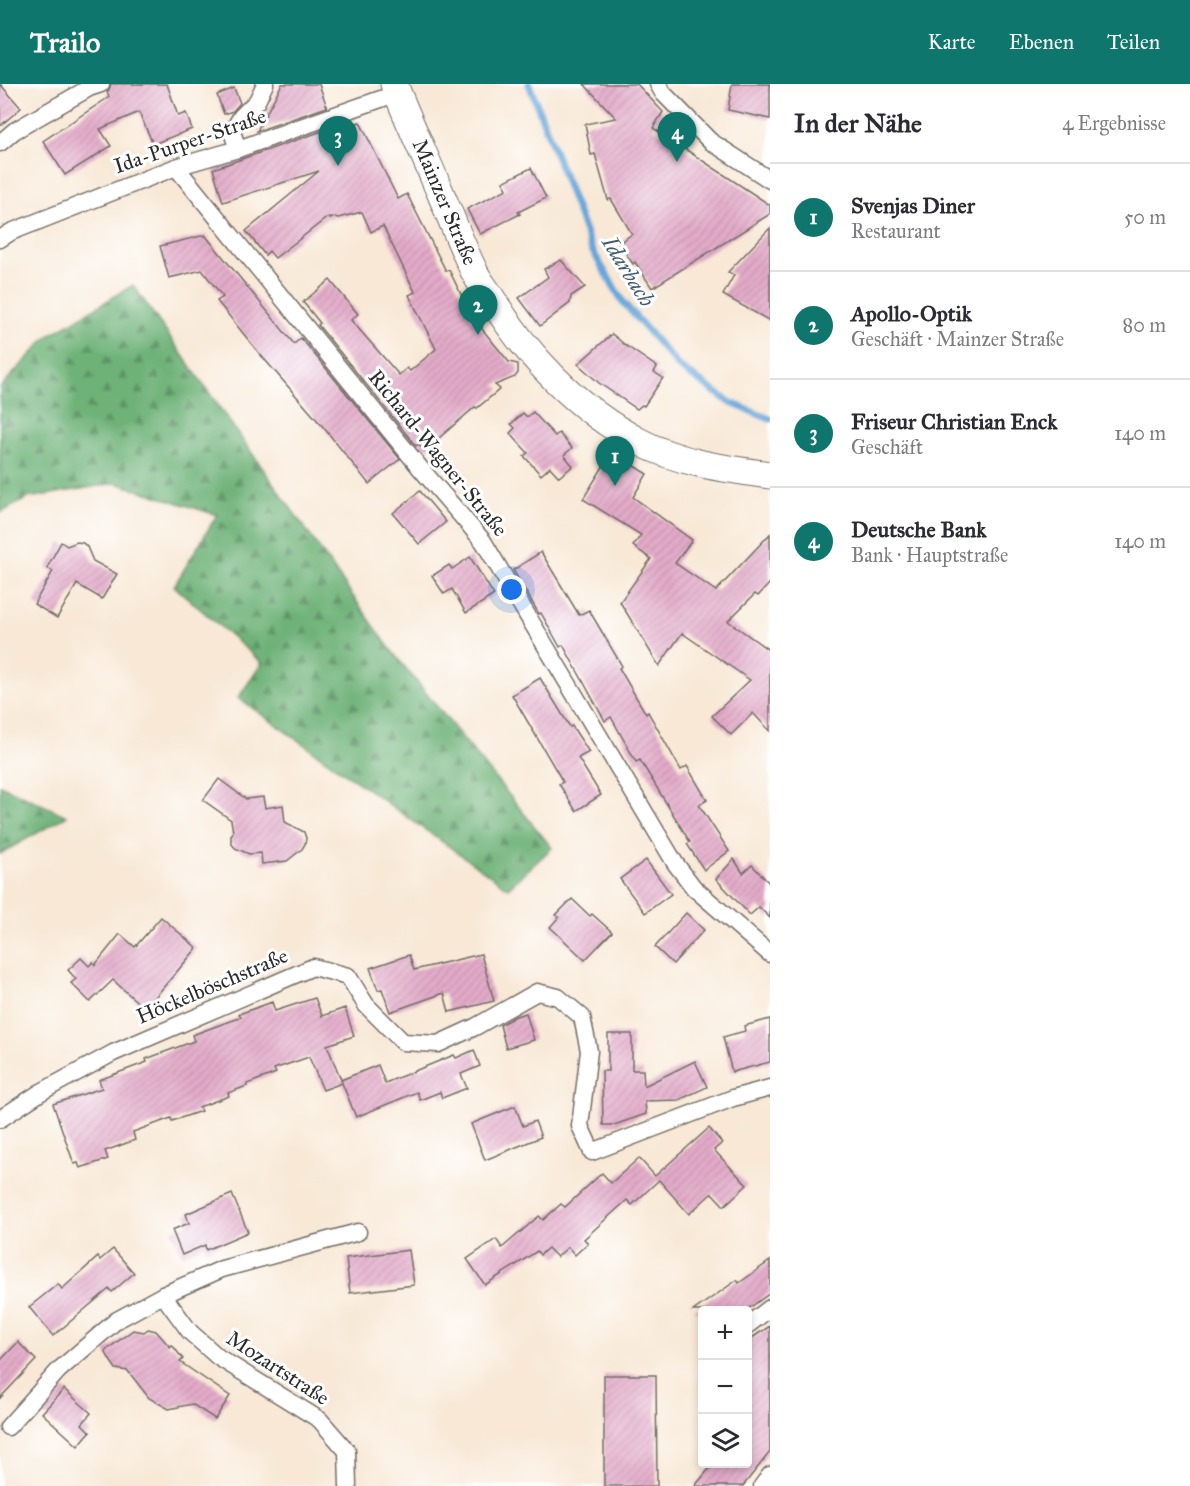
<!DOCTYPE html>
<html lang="de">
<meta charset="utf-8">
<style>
:root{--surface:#fff;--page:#f7f7f7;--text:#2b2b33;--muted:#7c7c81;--line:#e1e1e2;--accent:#0f766e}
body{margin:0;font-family:"IM FELL Great Primer",serif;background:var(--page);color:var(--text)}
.controls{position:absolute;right:18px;bottom:18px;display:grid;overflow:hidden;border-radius:6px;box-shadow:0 3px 9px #0003}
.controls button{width:54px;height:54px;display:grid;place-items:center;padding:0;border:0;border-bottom:2px solid var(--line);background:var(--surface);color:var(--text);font:30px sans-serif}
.you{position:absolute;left:512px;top:506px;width:21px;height:21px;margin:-15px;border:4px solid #fff;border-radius:50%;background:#1a73e8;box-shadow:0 0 0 9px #1a73e833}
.badge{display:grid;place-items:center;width:39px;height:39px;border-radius:50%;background:var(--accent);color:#fff;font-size:20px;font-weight:700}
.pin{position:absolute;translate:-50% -50px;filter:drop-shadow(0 2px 3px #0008)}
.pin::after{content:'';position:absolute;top:32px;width:21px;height:18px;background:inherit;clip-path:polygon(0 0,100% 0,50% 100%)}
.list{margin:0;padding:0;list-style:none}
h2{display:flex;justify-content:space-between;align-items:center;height:78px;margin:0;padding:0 24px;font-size:26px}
h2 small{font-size:20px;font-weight:400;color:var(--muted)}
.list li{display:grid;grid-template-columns:39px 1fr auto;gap:18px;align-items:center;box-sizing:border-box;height:108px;padding:0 24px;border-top:2px solid var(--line)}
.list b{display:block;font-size:22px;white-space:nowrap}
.list p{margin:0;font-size:20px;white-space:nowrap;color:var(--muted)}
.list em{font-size:20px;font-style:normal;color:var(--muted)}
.icon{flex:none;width:33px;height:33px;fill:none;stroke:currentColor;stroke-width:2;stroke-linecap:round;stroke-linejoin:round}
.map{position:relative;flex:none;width:770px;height:1402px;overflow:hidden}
header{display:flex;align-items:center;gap:36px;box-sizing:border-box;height:84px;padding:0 30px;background:var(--accent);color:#fff}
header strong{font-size:28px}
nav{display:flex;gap:33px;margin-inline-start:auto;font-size:21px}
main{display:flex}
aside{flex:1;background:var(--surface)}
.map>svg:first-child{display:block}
.forest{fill:url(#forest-firs);stroke:#4c6e52;stroke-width:1.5}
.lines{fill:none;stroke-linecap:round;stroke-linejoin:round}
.stream{stroke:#66a6d9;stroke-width:7}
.building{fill:url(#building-hatch)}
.street-casing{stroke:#736d66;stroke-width:19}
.primary-casing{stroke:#736d66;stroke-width:29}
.street{stroke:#fff;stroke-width:16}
.primary{stroke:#fff;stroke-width:27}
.labels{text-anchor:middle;stroke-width:6;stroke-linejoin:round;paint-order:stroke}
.street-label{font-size:21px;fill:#2b2b2b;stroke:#fff}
.water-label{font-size:22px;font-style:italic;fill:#435c71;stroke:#fff}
</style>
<header>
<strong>Trailo</strong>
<nav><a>Karte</a><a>Ebenen</a><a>Teilen</a></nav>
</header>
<main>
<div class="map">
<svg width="770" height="1402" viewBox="0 0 770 1402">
<defs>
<pattern id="forest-firs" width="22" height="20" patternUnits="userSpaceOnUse" patternTransform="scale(1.5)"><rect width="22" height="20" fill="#6eb278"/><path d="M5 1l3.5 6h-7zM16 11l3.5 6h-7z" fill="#5b9163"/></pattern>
<pattern id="building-hatch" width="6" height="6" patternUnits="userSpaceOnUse" patternTransform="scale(1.5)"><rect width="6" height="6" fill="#e3abc9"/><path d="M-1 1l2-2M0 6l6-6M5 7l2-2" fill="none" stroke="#c393ad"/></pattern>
</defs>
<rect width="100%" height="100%" fill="#fff"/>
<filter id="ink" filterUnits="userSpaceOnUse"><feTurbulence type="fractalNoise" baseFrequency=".0167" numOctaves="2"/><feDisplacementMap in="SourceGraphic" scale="12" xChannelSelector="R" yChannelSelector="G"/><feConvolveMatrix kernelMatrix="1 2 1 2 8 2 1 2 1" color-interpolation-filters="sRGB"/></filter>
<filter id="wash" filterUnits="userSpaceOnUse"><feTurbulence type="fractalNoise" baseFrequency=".008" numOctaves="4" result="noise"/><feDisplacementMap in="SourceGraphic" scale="24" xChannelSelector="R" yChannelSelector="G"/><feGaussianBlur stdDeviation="1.35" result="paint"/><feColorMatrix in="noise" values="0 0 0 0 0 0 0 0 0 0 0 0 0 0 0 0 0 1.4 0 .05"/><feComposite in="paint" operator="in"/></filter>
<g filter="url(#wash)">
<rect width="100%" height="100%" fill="#f8e8d5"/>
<g class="forest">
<polygon points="133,201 391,566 552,764 508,804 238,614 262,579 174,502 217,431 116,399 28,414 0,429 0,304 47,253"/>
<polygon points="0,701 67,732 0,770"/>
</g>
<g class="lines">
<polyline class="stream" points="529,0 592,166 623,218 679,283 731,319 770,335"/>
</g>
<g id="blocks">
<g class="building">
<polygon points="0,0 21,24 0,42"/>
<polygon points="111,0 167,0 178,32 186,29 192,45 153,60 139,28 100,45 111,62 65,91 43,57 109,13 107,8 109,6"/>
<polygon points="282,0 319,0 327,23 257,47"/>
<polygon points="584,0 637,0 663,28 653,44 770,121 770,130 652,204 635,178 633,180 619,159 632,150 611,115 608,116 595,70 591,71 585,40 616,34"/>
<polygon points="732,0 770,0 770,35 728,26"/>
<polygon points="234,4 240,19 233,27 224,30 217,11"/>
<polygon points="360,38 398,115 407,110 446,187 449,186 473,235 481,237 482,245 509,278 518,280 518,289 515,293 495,301 500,305 477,324 475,323 424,367 419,360 416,362 318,241 320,239 303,218 330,196 358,230 351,236 399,291 407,284 410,287 436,265 409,211 415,208 383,142 371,148 362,128 338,134 335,133 330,135 328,133 275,174 269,167 265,171 246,147 319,87 223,118 213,85 334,43 335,46"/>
<polygon points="531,84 546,114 518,128 520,130 480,150 467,125 507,105 503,98"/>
<polygon points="770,144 770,237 723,211 734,191 728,188"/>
<polygon points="205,151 294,260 301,254 400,375 369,400 324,344 259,269 217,217 223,213 202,186 169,194 160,162"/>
<polygon points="561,176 585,203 571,212 570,219 540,242 519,214 548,193 544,185"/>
<polygon points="612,250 625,261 657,283 654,288 663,294 644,322 642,321 637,325 599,299 578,280"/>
<polygon points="533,328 555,352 559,349 572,364 564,371 573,382 559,393 550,383 541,391 524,372 528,369 510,349 515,344 511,340 523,329 527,333"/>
<polygon points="612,368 647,390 633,413 692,456 675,479 716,507 770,450 770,499 758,512 755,510 728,537 770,567 770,647 753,629 731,651 712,632 750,596 682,549 659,582 620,518 651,475 633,462 641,451 583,415"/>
<polygon points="420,407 446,438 419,460 393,429"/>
<polygon points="61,458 67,462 77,458 83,459 87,463 93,477 117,490 102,515 77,500 57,534 34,520 53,487 47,484"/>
<polygon points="541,468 579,531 589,526 622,582 619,584 646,630 648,628 681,686 687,682 707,716 699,721 729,767 704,786 687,760 690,758 640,676 636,678 611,633 605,637 563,561 560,563 541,529 539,530 513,486"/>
<polygon points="470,473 494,511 466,529 452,505 444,510 432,492 449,481 452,485"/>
<polygon points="540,594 570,643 572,642 589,668 578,674 601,711 576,727 559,700 563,698 512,611"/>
<polygon points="219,695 246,715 263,713 265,724 283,721 285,738 304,748 306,754 305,760 302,765 287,777 262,780 261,769 249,770 235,764 231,759 231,752 233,748 231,736 203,716"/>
<polygon points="734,775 743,789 752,781 770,800 770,834 759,823 750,831 716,795"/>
<polygon points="646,776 671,810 645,829 620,795"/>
<polygon points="572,815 590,832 592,830 612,848 585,876 550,843 559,833 556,831"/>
<polygon points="686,829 704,846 673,880 655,863"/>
<polygon points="161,833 197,864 145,925 113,896 90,918 71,899 76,895 68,886 81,874 89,882 93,878 95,881 120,850 135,863"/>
<polygon points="481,870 494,917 449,928 444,909 390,928 382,905 378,906 370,884 409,871 414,886"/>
<polygon points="315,914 322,932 345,924 354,952 327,961 342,998 341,996 378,981 385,999 454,971 456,974 474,966 480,982 461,990 467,1004 442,1014 440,1008 420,1016 417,1008 356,1033 342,999 323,1006 309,973 274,985 276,989 247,1000 247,1002 228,1009 229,1012 199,1023 201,1027 172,1037 171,1034 133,1048 135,1056 105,1067 108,1075 80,1084 78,1079 74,1080 53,1020 102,1004 99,996 147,978 146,975 194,957 192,951 241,933 239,930 272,918 275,927"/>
<polygon points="526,929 534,956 506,964 500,941 516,932"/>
<polygon points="770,935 770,978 732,988 723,953 745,947 744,942"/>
<polygon points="608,950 632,950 632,986 643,986 644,1002 695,977 707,1003 679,1016 645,1017 646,1030 614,1041 603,1041 602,987 608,987"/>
<polygon points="515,1022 523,1042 535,1037 541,1053 485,1076 471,1040"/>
<polygon points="709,1044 722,1059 714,1066 747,1101 724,1122 712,1109 689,1130 659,1096 632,1121 627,1116 584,1155 588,1159 575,1171 568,1163 557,1173 548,1164 540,1171 537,1167 485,1201 467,1175 496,1155 502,1164 539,1132 543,1136 561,1120 565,1123 602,1089 611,1099 639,1074 655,1092"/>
<polygon points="232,1110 248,1148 206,1166 205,1161 182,1171 172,1146 189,1139 186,1130"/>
<polygon points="113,1165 134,1189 112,1208 109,1205 53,1252 29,1223 58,1200 62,1205 98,1173 100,1176"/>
<polygon points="409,1166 414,1201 350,1209 346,1174"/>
<polygon points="770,1177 770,1209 745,1227 693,1227 737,1196 739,1199"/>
<polygon points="770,1242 770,1368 743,1402 695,1402 713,1380 747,1380 747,1257"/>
<polygon points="148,1245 156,1247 170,1263 172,1261 183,1275 180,1278 230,1312 215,1335 192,1320 169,1325 149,1314 128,1287 116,1285 110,1276 105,1267 133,1246 144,1248"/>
<polygon points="18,1258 36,1276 0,1314 0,1277"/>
<polygon points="604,1291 656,1291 657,1402 604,1402"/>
<polygon points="64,1305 91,1329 82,1340 90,1348 78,1362 42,1329"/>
</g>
</g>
</g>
<g filter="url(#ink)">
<use href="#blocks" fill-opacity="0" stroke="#736d66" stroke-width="1.5"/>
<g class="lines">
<g class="street-casing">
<g id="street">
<polyline points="658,0 663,9 710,57 770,96"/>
<polyline points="0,59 14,47 89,4 101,0"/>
<polyline points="238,65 232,48 241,33 257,17 265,0"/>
<polyline points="176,83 421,385 483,457 675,779 694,804 770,870"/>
<polyline points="0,155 11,148 176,83 238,65 398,9"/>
<polyline points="0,1035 41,1008 113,969 313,883 348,892 366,921 403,958 438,960 475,943 537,908 558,913 582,933 589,967 580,1042 592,1068 733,1014 770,1004"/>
<polyline points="163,1211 190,1248 218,1273 320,1336 347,1367 348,1402"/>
<polyline points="748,1241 770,1224"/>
<polyline points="8,1343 59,1286 117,1236 163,1211 222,1185 358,1148"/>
<polyline points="762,1402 770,1391"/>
</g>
</g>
<g class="primary-casing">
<path id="primary" d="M394 0C407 34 423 67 437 101 450 130 461 161 475 189 479 197 485 204 490 212 526 271 577 325 638 357 679 379 725 385 770 391"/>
</g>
<use href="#street" class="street"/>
<use href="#primary" class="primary"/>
</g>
</g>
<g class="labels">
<g class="street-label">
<text transform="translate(190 57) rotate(-19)" y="7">Ida-Purper-Straße</text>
<text transform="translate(445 118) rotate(67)" y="7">Mainzer Straße</text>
<text transform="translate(438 369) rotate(51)" y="7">Richard-Wagner-Straße</text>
<text transform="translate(212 902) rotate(-23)" y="7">Höckelböschstraße</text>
<text transform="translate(278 1284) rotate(33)" y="7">Mozartstraße</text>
</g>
<g class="water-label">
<text transform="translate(629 187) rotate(58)" y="8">Idarbach</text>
</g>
</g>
</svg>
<div class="controls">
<button>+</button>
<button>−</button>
<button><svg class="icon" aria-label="layers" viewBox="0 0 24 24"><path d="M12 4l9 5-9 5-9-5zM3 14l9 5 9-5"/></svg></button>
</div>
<div class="you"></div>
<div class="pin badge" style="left:615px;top:402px">1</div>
<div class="pin badge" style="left:478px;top:251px">2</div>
<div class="pin badge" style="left:338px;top:82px">3</div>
<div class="pin badge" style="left:677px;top:78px">4</div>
</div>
<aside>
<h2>In der Nähe<small>4 Ergebnisse</small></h2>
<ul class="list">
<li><span class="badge">1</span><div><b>Svenjas Diner</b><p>Restaurant</p></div><em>50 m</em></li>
<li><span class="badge">2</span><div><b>Apollo-Optik</b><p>Geschäft · Mainzer Straße</p></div><em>80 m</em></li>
<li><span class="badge">3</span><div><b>Friseur Christian Enck</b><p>Geschäft</p></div><em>140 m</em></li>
<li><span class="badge">4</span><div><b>Deutsche Bank</b><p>Bank · Hauptstraße</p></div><em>140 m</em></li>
</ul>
</aside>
</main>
